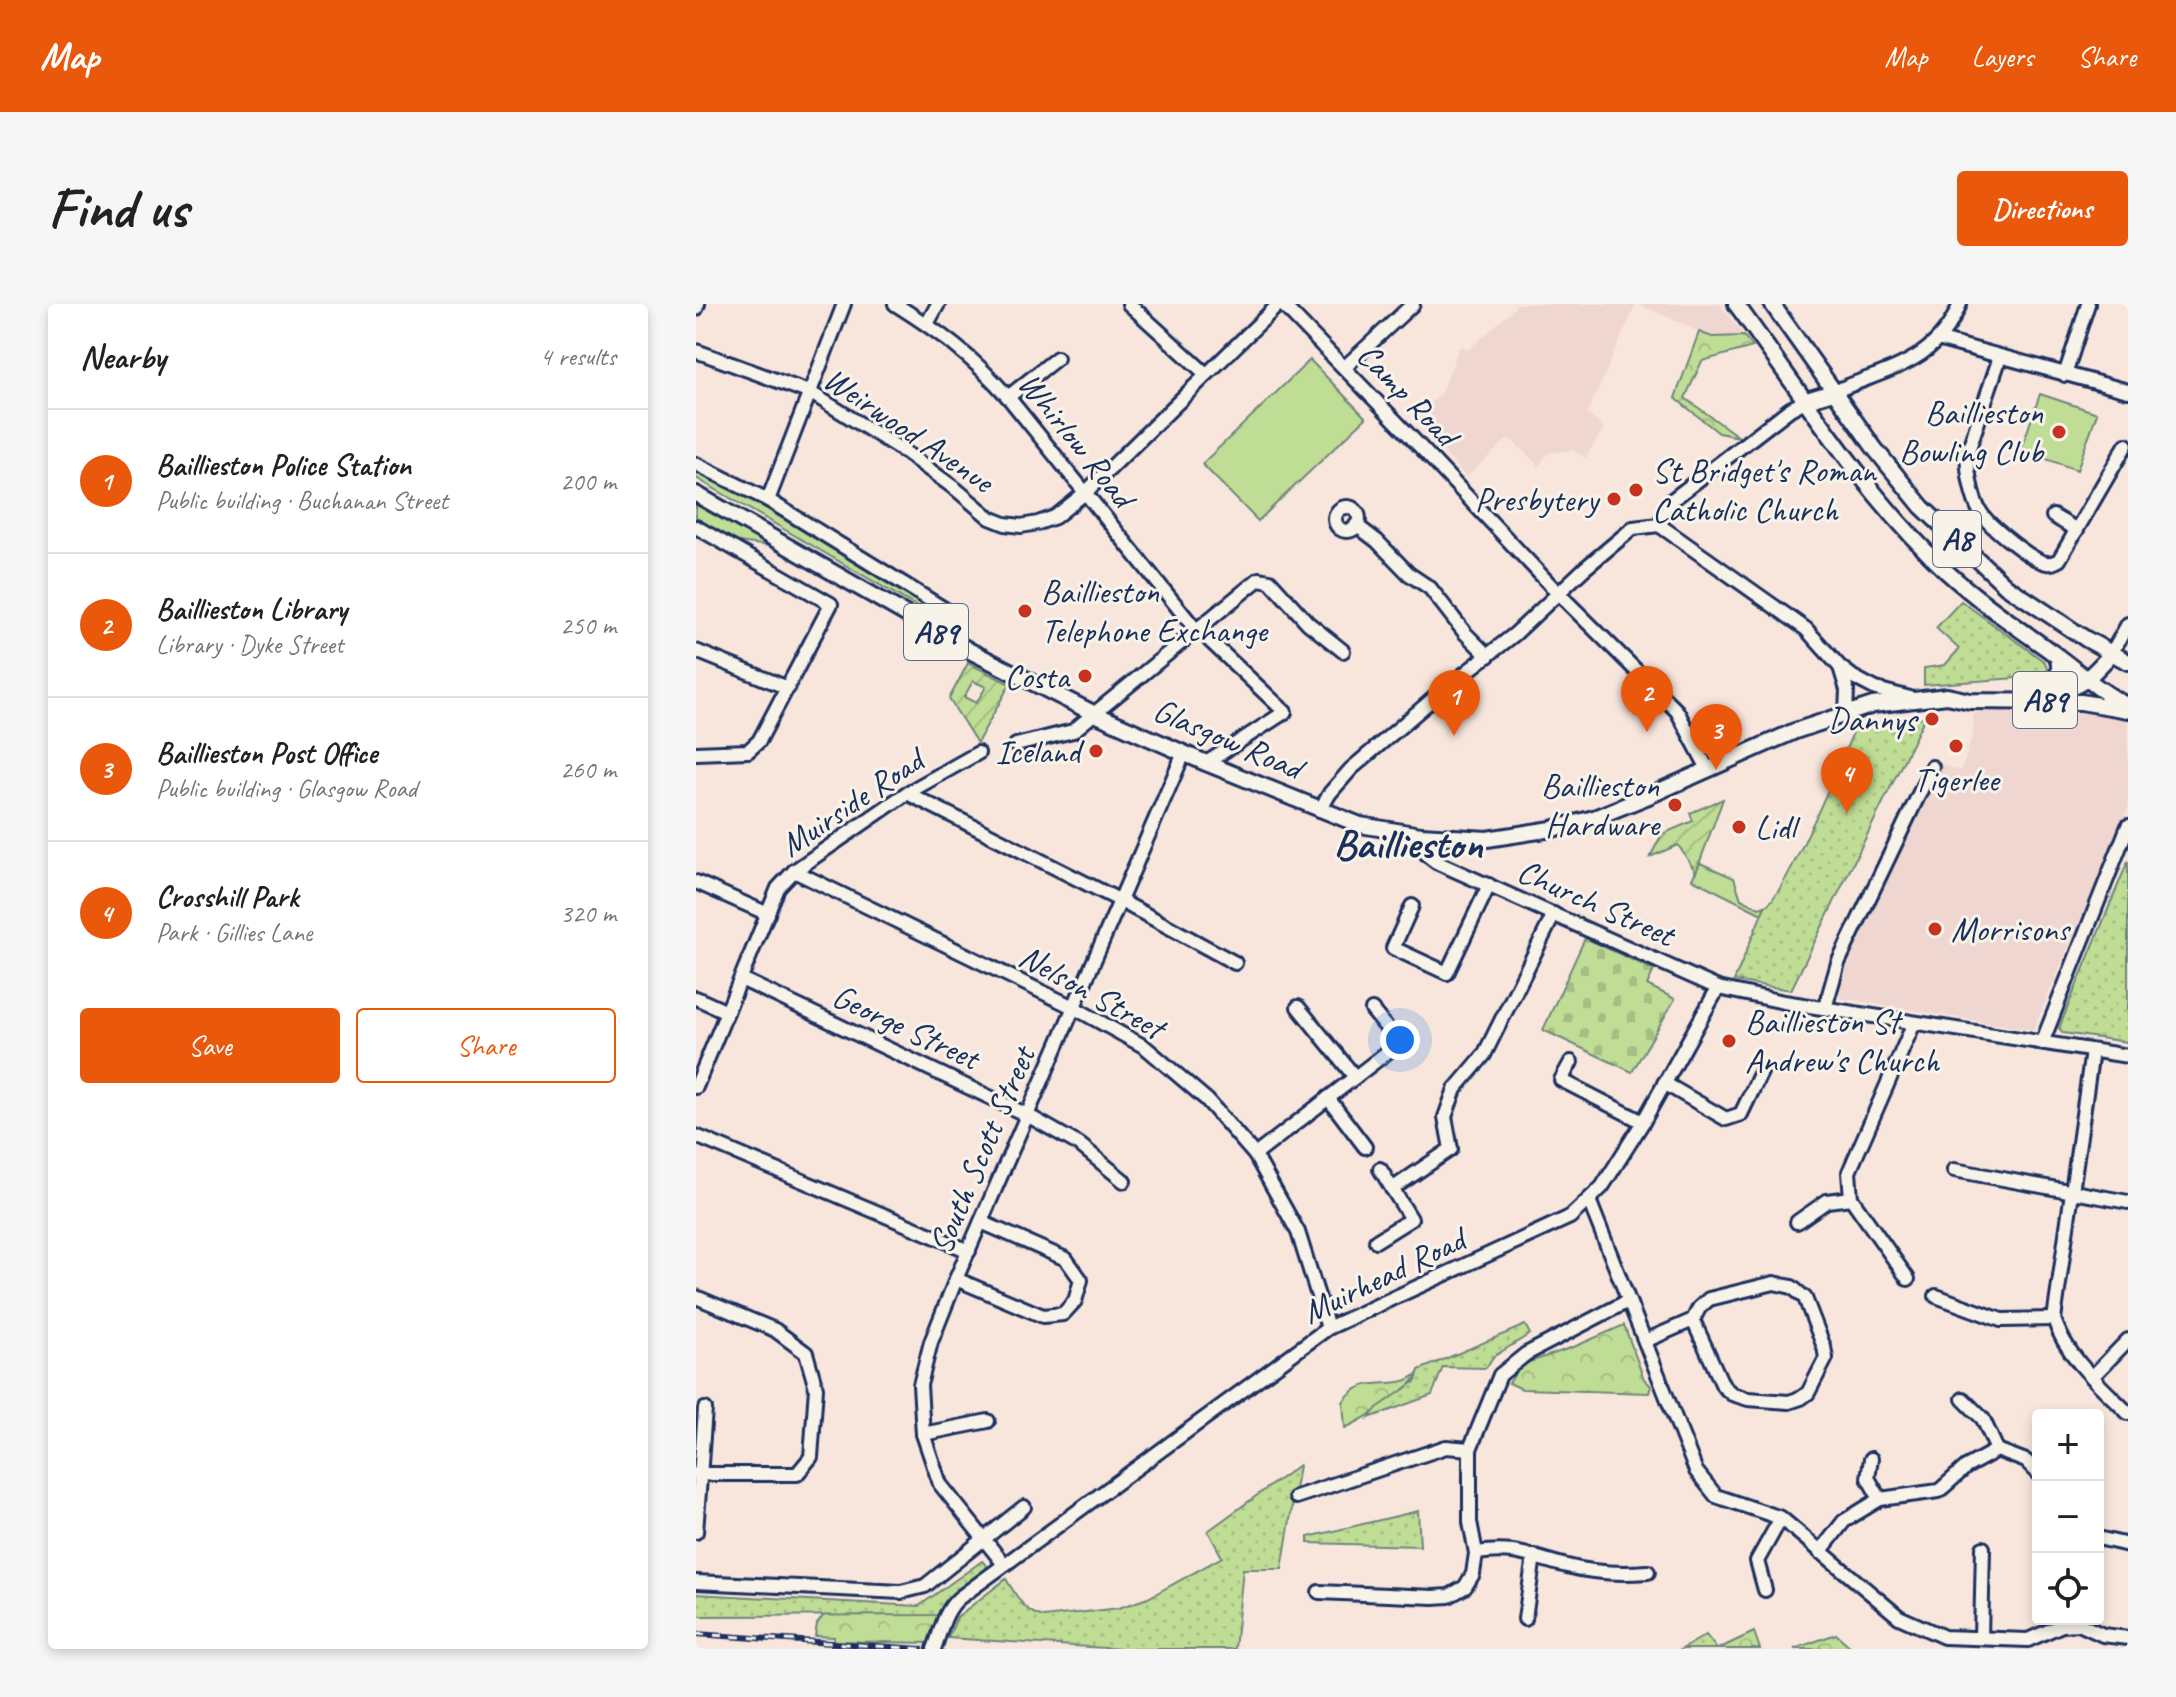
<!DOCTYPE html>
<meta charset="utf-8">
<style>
:root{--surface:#fff;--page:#f6f6f6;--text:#222;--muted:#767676;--line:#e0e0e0;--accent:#ea580c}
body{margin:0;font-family:Caveat,sans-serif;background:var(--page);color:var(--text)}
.controls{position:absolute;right:24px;bottom:24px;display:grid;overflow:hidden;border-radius:8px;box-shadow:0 4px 12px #0003}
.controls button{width:72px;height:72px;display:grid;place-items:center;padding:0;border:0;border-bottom:2px solid var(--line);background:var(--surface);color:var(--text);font:40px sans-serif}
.you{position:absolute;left:704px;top:736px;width:28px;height:28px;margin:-20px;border:6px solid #fff;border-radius:50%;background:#1a73e8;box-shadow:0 0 0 12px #1a73e833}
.badge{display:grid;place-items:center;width:52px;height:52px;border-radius:50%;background:var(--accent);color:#fff;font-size:26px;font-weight:700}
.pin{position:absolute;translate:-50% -66px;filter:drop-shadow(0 2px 4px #0008)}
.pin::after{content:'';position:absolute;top:42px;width:28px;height:24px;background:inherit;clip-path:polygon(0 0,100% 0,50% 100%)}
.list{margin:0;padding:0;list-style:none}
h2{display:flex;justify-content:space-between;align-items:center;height:104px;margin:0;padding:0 32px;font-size:34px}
h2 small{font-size:26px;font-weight:400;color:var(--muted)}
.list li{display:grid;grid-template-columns:52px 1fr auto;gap:24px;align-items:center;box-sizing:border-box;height:144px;padding:0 32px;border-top:2px solid var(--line)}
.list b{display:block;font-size:30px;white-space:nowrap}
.list p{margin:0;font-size:26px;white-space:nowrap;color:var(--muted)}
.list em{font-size:26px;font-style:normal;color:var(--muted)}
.actions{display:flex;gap:16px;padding:24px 32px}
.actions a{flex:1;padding:18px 0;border:2px solid var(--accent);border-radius:8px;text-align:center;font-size:28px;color:var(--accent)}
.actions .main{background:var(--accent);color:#fff}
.icon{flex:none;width:44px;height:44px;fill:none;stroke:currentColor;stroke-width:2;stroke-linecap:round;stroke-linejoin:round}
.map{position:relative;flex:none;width:1432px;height:1345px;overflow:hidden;border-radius:8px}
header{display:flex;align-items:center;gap:48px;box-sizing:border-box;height:112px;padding:0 40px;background:var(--accent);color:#fff}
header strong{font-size:38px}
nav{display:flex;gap:44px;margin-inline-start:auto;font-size:28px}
.intro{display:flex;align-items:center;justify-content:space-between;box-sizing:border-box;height:192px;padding:0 48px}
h1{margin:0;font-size:56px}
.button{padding:20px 36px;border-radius:8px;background:var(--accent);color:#fff;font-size:28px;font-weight:700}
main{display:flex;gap:48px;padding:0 48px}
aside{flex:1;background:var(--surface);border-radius:8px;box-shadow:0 4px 12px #0003}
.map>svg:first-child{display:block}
.built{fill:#efd6d0}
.grass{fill:#c0dd95;stroke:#6e867a;stroke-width:2}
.forest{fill:url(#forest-crowns);stroke:#6e867a;stroke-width:2}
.cemetery{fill:url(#cemetery-stones);stroke:#6e867a;stroke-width:2}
.park{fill:url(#park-dots);stroke:#6e867a;stroke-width:2}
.garden{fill:url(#garden-furrows);stroke:#6e867a;stroke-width:2;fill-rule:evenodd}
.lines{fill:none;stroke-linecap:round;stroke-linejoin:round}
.minor-casing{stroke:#1b2f5e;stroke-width:18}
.major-casing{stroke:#1b2f5e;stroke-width:20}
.minor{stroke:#f7f3e8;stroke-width:12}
.major{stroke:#f7f3e8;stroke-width:14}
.rail-casing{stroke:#1b2f5e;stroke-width:6}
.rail{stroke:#f7f3e8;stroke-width:3;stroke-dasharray:9;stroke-linecap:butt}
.poi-dot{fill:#c8321e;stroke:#f7f3e8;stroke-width:3}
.labels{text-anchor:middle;stroke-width:6;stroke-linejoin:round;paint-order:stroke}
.shield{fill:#f7f3e8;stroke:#5d6a87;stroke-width:2}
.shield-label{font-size:32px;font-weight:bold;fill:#1b2f5e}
.street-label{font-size:34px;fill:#1b2f5e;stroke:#f7f3e8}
.poi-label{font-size:34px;fill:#1b2f5e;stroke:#f7f3e8;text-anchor:end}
.district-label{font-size:42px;font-weight:bold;fill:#1b2f5e;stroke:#f7f3e8}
</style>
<header>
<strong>Map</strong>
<nav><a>Map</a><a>Layers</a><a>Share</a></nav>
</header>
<div class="intro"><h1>Find us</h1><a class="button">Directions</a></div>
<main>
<aside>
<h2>Nearby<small>4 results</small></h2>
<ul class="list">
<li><span class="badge">1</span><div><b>Baillieston Police Station</b><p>Public building · Buchanan Street</p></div><em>200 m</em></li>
<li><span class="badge">2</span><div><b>Baillieston Library</b><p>Library · Dyke Street</p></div><em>250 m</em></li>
<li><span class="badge">3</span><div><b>Baillieston Post Office</b><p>Public building · Glasgow Road</p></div><em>260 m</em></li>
<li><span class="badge">4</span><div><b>Crosshill Park</b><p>Park · Gillies Lane</p></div><em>320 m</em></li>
</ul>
<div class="actions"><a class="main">Save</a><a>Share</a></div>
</aside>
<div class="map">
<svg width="1432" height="1345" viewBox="0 0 1432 1345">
<defs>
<pattern id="forest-crowns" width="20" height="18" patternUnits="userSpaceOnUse" patternTransform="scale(2)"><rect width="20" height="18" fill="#c0dd95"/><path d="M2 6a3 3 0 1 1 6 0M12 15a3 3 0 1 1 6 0" fill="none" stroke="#a4be83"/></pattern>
<pattern id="cemetery-stones" width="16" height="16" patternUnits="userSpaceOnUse" patternTransform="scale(2)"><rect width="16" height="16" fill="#c0dd95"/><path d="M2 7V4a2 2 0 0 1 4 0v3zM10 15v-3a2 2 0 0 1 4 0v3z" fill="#a4be83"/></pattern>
<pattern id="park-dots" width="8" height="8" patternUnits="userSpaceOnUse" patternTransform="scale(2)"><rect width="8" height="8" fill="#c0dd95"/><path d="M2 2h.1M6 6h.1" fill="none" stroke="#a4be83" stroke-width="1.8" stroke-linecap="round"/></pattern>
<pattern id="garden-furrows" width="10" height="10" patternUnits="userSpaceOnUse" patternTransform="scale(2)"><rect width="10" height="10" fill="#c0dd95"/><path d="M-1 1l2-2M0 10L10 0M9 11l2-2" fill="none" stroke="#a4be83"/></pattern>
</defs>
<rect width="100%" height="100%" fill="#f8e6dd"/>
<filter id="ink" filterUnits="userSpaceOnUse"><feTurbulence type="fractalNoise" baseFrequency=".0125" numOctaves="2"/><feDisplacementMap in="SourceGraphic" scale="16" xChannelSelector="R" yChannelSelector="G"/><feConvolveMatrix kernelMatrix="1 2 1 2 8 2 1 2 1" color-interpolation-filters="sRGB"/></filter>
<g filter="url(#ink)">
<g class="built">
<polygon points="818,0 940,0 891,110 908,124 889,154 877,146 852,149 843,162 813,134 770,173 718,115 745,89 764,42 772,46 820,3"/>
<polygon points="942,0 1024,0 1048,32 1016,33"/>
<polygon points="1303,406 1401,406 1432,416 1432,504 1337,726 1144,694 1144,677 1241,459 1265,467 1277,430 1278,409"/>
</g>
<g class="grass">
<polygon points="614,56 670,114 562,217 506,160"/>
<polygon points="1344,90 1401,109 1381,166 1325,146"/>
<polygon points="0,164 243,303 242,315 0,174"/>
<polygon points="0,201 74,242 42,238 0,214"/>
<polygon points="1004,559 1038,574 1045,595 1063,604 1069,602 1066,610 996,575"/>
</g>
<g class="forest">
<polygon points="1003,28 1016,33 1048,32 1057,43 1006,57 989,94 1043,133 1023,129 979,94"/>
<polygon points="928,1021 948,1075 955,1082 953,1089 826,1085 813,1079 825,1061 880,1042"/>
<path d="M722 1069C718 1085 665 1117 649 1124L647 1098C668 1066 700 1090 722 1069Z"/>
<polygon points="128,1311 246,1311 233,1339 138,1337 138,1333 119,1332 121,1320"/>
<polygon points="1058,1328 1064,1345 1022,1345"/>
<polygon points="1140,1330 1157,1345 1098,1345"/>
</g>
<polygon class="cemetery" points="889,634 958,666 951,681 979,695 936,768 847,726"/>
<g class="park">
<polygon points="1265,297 1349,358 1352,367 1348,372 1228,381 1228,364 1249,361 1263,345 1240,324"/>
<path d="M1229 413 1095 686 1038 677 1069 602C1088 595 1147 450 1160 422Z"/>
<polygon points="1432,557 1432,738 1367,729 1363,724"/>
<polygon points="829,1021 834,1030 797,1053 790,1064 747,1063 736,1091 673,1114 681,1104 720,1077 723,1066"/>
<path d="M603 1161 586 1265H547L539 1345H425L252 1334 261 1313 310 1275C320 1291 328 1309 348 1313L423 1304 452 1294 526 1253 512 1227Z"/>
<polygon points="722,1207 724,1242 612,1239 612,1233"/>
<polygon points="286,1257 291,1262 290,1268 278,1274 280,1277 246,1311 0,1312 0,1290 223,1302"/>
<polygon points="1010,1331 1021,1345 986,1345"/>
</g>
<g class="garden">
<path d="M272 359 314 380 281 439 253 395ZM277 377 290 383 280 399 268 393Z"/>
<polygon points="1027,495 1000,568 982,541 954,553 966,530 997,517 994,509"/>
</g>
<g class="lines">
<g class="minor-casing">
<g id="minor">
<path d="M199 0C245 29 276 52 312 93L500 326"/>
<polyline points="433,0 510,70"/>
<polyline points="586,0 715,133 862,289 981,407 1012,465"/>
<polyline points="0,5 2,0"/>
<polyline points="231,20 242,0"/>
<polyline points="1245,36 1432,87"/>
<polyline points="0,47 115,89 209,148 261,186 294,214 309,220 325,222 342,219 359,213 389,189 583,0"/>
<path d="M1304 53 1272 147C1270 163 1276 196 1285 209 1293 222 1336 257 1351 259 1357 260 1358 258 1363 256L1430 141"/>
<polyline points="649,63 717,0"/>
<polyline points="1369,71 1392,0"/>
<path d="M1140 87C1193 64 1240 59 1264 0"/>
<polyline points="312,93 361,54"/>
<polyline points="0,160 72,196 258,311"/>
<polyline points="72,196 148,0"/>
<circle cx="651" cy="215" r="12"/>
<polyline points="1357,212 1381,226"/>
<polyline points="660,221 681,237 713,270 734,284 769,329 792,352"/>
<polyline points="963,221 1110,325 1144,363 1157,373 1180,385 1214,394"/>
<polyline points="963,221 976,196 1094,105 1111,96"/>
<polyline points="0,223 135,300 63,437 52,447 0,449"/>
<polyline points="0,347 92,384"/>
<polyline points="1415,350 1432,320"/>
<polyline points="1144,363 1151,386 1150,409"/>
<polyline points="320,441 377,427 563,275 574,277 612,319 647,347"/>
<polyline points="510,459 589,408 514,337"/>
<polyline points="211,489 423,596 539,659"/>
<polyline points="624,506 634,489 655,465 745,388 819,330 888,265 937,224 963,221"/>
<polyline points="725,531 731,551 740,558 1022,684 1088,698 1432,752"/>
<polyline points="98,567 377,703 449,743 511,796 559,851 602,928 632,1024"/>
<polyline points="0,578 72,610"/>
<polyline points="716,602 697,644 751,669 793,581"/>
<polyline points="45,675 331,811 384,841 428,877"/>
<polyline points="0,694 31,708"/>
<polyline points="602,703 659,773"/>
<polyline points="1129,704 1142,659 1236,463"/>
<polyline points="1346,739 1432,522"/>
<path d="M1396 747 1358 1015C1370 1053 1405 1082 1432 1109"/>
<polyline points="875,758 865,776 947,818"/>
<polyline points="968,779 1030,815 1045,810 1067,764"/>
<polyline points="0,783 82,584 98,567 211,489 282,449"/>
<polyline points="632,794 669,843"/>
<polyline points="0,832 273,947"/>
<polyline points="559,851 703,739 676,706"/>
<polyline points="1258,866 1432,898"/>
<polyline points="696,885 755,845 749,813 759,785 788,751 858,610"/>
<polyline points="893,896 1000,1167 1020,1192 1085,1214 1203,1313 1248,1333 1332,1336 1366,1321 1369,1315"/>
<polyline points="1101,918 1131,897 1155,894"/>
<polyline points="680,937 715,915 684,865"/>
<polyline points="260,975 347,1012 367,1010 379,997 385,976 370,955 285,918"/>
<polyline points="1212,975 1155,894 1153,868 1218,719"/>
<polyline points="1240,992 1305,1016 1358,1015"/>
<polyline points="0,993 79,1026 110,1049 120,1084 115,1153 101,1170 0,1170"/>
<polyline points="949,1037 997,1016 1003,1004 1013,995 1078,979 1096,983 1109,994 1128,1043 1130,1054 1112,1089 1105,1094 1093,1098 1052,1095 1036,1090 1027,1082 997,1016"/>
<polyline points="1396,1073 1432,1036"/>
<polyline points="1267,1095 1287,1115 1301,1146"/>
<polyline points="227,1130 292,1117"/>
<polyline points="1175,1155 1172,1174 1184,1195"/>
<polyline points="600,1193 750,1143 774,1145"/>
<polyline points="0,1228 9,1105"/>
<polyline points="1402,1234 1432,1241"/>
<polyline points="1124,1248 1148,1217 1184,1195 1243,1187 1270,1163 1301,1146 1330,1157 1342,1169"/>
<path d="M780 1249C822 1243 833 1253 871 1262 897 1269 925 1270 952 1268"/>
<polyline points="307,1259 244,1180 227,1130 224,1081 235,1038 260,975 488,449"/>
<polyline points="0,1278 205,1288 229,1282 328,1203"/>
<polyline points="1069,1286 1061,1257 1085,1214"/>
<polyline points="623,1288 737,1293 753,1292 769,1283 777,1270 780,1249 774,1218 774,1145 804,1071 830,1050 932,997"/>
<polyline points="829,1315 838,1252"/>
<polyline points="1366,1321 1383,1320 1407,1331 1432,1334"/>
<polyline points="1285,1334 1287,1244"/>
<path d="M238 1345C245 1327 248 1307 263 1294L632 1024 874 913 906 883 947 818 1022 684"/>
</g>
</g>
<g class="major-casing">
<g id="major">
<path d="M1040 0C1107 91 1168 190 1251 268 1284 298 1321 323 1357 349 1382 367 1404 388 1432 402"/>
<polyline points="1076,0 1179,145 1226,203 1310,282 1390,335 1432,358"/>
<polyline points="1111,96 1140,87"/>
<polyline points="0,190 276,348 399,410 510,459 664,521 725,531 791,535 856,525 898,514 950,493 1099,427 1177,401 1251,392 1274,397 1385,398 1432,406"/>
<path d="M1341 386C1360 383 1367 369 1361 352"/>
<path d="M1349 389C1380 390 1396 371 1415 350"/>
</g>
</g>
<use href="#minor" class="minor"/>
<use href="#major" class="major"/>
<g class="rail-casing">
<polyline id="rail" points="0,1330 225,1345"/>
</g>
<use href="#rail" class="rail"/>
</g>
</g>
<g class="poi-dot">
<circle cx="1363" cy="128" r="8"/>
<circle cx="940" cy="186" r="8"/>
<circle cx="918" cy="195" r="8"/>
<circle cx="329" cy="307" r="8"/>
<circle cx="389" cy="372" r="8"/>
<circle cx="1236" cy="415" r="8"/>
<circle cx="1260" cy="442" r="8"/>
<circle cx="400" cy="447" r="8"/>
<circle cx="979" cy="501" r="8"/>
<circle cx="1043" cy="523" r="8"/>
<circle cx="1239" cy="625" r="8"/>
<circle cx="1033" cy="737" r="8"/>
</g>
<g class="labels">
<g class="shield">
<rect x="1237" y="207" width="48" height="56" rx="6"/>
<rect x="208" y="300" width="64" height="56" rx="6"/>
<rect x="1317" y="368" width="64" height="56" rx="6"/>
</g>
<g class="shield-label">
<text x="1261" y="246">A8</text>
<text x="240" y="339">A89</text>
<text x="1349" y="407">A89</text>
</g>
<g class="street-label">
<text transform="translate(712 90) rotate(46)" y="12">Camp Road</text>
<text transform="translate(213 125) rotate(34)" y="12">Weirwood Avenue</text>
<text transform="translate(381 135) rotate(51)" y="12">Whirlow Road</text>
<text transform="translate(532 434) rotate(23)" y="12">Glasgow Road</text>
<text transform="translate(155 498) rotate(-34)" y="12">Muirside Road</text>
<text transform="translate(900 598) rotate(24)" y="12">Church Street</text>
<text transform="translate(396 687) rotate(29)" y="12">Nelson Street</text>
<text transform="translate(210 722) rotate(25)" y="12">George Street</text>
<text transform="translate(285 846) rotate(-67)" y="12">South Scott Street</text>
<text transform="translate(687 971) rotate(-26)" y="12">Muirhead Road</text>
</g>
<g class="poi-label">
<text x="1347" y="120">Baillieston<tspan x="1347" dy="39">Bowling Club</tspan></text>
<text x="956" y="178" text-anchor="start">St Bridget's Roman<tspan x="956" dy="39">Catholic Church</tspan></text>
<text x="902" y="207">Presbytery</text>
<text x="345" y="299" text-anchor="start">Baillieston<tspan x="345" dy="39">Telephone Exchange</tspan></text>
<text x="373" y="384">Costa</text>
<text x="1220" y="427">Dannys</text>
<text x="384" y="459">Iceland</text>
<text x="1260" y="487" text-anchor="middle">Tigerlee</text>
<text x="963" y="493">Baillieston<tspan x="963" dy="39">Hardware</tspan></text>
<text x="1059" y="535" text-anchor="start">Lidl</text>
<text x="1255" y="637" text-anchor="start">Morrisons</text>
<text x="1049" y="729" text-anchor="start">Baillieston St<tspan x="1049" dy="39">Andrew's Church</tspan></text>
</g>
<g class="district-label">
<text x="712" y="554">Baillieston</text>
</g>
</g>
</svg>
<div class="controls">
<button>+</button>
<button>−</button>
<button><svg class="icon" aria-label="locate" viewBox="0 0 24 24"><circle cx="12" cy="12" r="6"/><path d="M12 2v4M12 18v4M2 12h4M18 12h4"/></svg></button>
</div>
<div class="you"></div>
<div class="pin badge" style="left:758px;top:432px">1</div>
<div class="pin badge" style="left:951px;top:428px">2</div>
<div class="pin badge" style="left:1020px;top:466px">3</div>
<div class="pin badge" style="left:1151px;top:509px">4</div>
</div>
</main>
